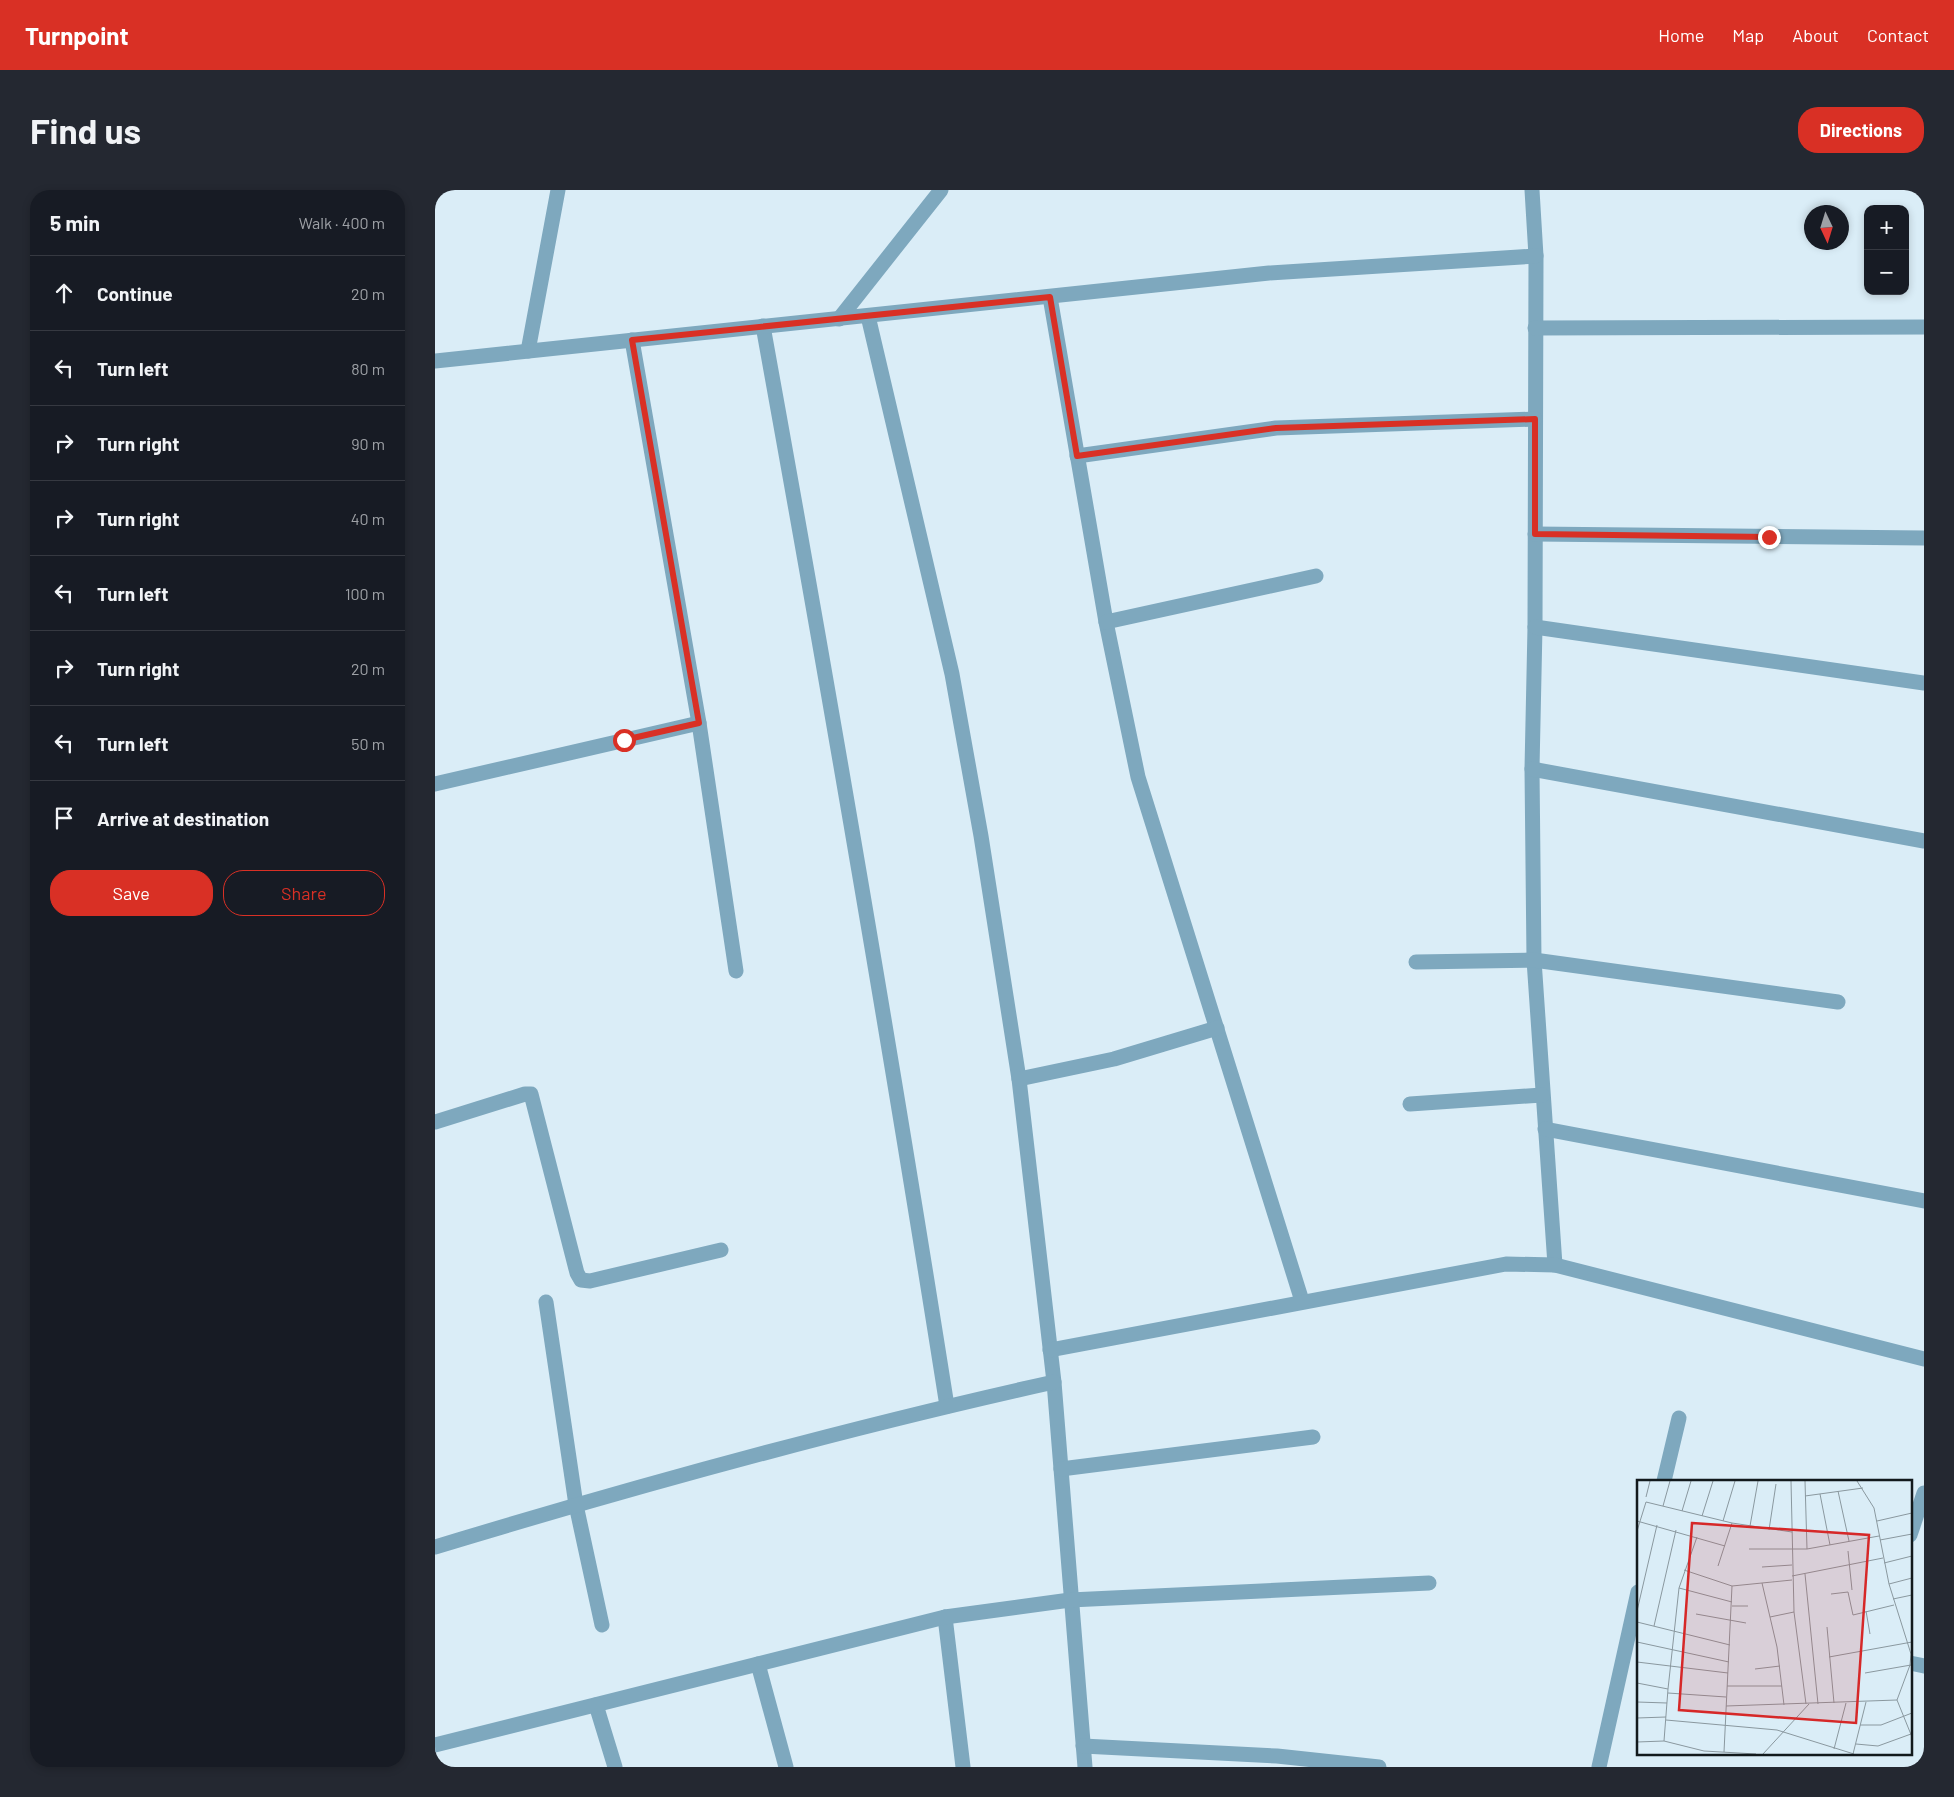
<!DOCTYPE html>
<meta charset="utf-8">
<style>
:root{--surface:#171b24;--page:#242831;--text:#f1f3f6;--muted:#9ea1a6;--line:#363941;--accent:#d93025}
body{margin:0;font-family:Barlow,sans-serif;background:var(--page);color:var(--text)}
.controls{position:absolute;right:15px;top:15px;display:grid;overflow:hidden;border-radius:10px;box-shadow:0 2px 8px #0003}
.controls button{width:45px;height:45px;display:grid;place-items:center;padding:0;border:0;border-bottom:1px solid var(--line);background:var(--surface);color:var(--text);font:25px sans-serif}
.compass{position:absolute;left:1369px;top:15px;width:45px;height:45px;border-radius:50%;background:var(--surface);box-shadow:0 2px 8px #0003;rotate:176deg}
.stop{position:absolute;width:15px;height:15px;margin:-11px;border:4px solid #d93025;border-radius:50%;background:#fff}
.stop.end{background:#d93025;border-color:#fff;box-shadow:0 1px 5px #0008}
.list{margin:0;padding:0;list-style:none}
h2{display:flex;justify-content:space-between;align-items:center;height:65px;margin:0;padding:0 20px;font-size:21px}
h2 small{font-size:16px;font-weight:400;color:var(--muted)}
.list li{display:grid;grid-template-columns:32px 1fr auto;gap:15px;align-items:center;box-sizing:border-box;height:75px;padding:0 20px;border-top:1px solid var(--line)}
.list b{display:block;font-size:19px;white-space:nowrap}
.list em{font-size:16px;font-style:normal;color:var(--muted)}
.actions{display:flex;gap:10px;padding:15px 20px}
.actions a{flex:1;padding:11px 0;border:1px solid var(--accent);border-radius:20px;text-align:center;font-size:18px;color:var(--accent)}
.actions .main{background:var(--accent);color:#fff}
.icon{flex:none;width:28px;height:28px;fill:none;stroke:currentColor;stroke-width:2;stroke-linecap:round;stroke-linejoin:round}
.map{position:relative;flex:none;width:1489px;height:1577px;overflow:hidden;border-radius:20px}
header{display:flex;align-items:center;gap:30px;box-sizing:border-box;height:70px;padding:0 25px;background:var(--accent);color:#fff}
header strong{font-size:24px}
nav{display:flex;gap:28px;margin-inline-start:auto;font-size:18px}
.intro{display:flex;align-items:center;justify-content:space-between;box-sizing:border-box;height:120px;padding:0 30px}
h1{margin:0;font-size:35px}
.button{padding:12px 22px;border-radius:20px;background:var(--accent);color:#fff;font-size:18px;font-weight:700}
main{display:flex;gap:30px;padding:0 30px}
aside{flex:1;background:var(--surface);border-radius:20px;box-shadow:0 2px 8px #0003}
.map>svg:first-child{display:block}
.lines{fill:none;stroke-linecap:round;stroke-linejoin:round}
.minor{stroke:#7ea8be;stroke-width:15}
.route{stroke:#d93025;stroke-width:6}
.inset-road{fill:none;stroke:#8a989f;stroke-width:1}
.view{fill:#d62828;fill-opacity:0.15;stroke:#d62828;stroke-width:2.5}
.inset-edge{fill:none;stroke:#12191c;stroke-width:2.5}
</style>
<header>
<strong>Turnpoint</strong>
<nav><a>Home</a><a>Map</a><a>About</a><a>Contact</a></nav>
</header>
<div class="intro"><h1>Find us</h1><a class="button">Directions</a></div>
<main>
<aside>
<h2>5 min<small>Walk · 400 m</small></h2>
<ul class="list">
<li><svg class="icon" aria-label="ahead" viewBox="0 0 24 24"><path d="M12 20V5M6 11l6-6 6 6"/></svg><div><b>Continue</b></div><em>20 m</em></li>
<li><svg class="icon" aria-label="left" viewBox="0 0 24 24"><path d="M17 20v-9H6M10 6l-5 5 5 5"/></svg><div><b>Turn left</b></div><em>80 m</em></li>
<li><svg class="icon" aria-label="right" viewBox="0 0 24 24"><path d="M7 20v-9h11M14 6l5 5-5 5"/></svg><div><b>Turn right</b></div><em>90 m</em></li>
<li><svg class="icon" aria-label="right" viewBox="0 0 24 24"><path d="M7 20v-9h11M14 6l5 5-5 5"/></svg><div><b>Turn right</b></div><em>40 m</em></li>
<li><svg class="icon" aria-label="left" viewBox="0 0 24 24"><path d="M17 20v-9H6M10 6l-5 5 5 5"/></svg><div><b>Turn left</b></div><em>100 m</em></li>
<li><svg class="icon" aria-label="right" viewBox="0 0 24 24"><path d="M7 20v-9h11M14 6l5 5-5 5"/></svg><div><b>Turn right</b></div><em>20 m</em></li>
<li><svg class="icon" aria-label="left" viewBox="0 0 24 24"><path d="M17 20v-9H6M10 6l-5 5 5 5"/></svg><div><b>Turn left</b></div><em>50 m</em></li>
<li><svg class="icon" aria-label="arrive" viewBox="0 0 24 24"><path d="M6 21V4h12l-3 4 3 4H6"/></svg><div><b>Arrive at destination</b></div></li>
</ul>
<div class="actions"><a class="main">Save</a><a>Share</a></div>
</aside>
<div class="map">
<svg width="1489" height="1577" viewBox="0 0 1489 1577">
<rect width="100%" height="100%" fill="#daedf7"/>
<g class="lines">
<g class="minor">
<polyline points="1097,0 1101,66 1100,437 1097,579 1099,770 1120,1075"/>
<polyline points="615,107 671,432 703,587 867,1111"/>
<polyline points="433,126 517,484 546,646 584,889 619,1192 650,1577"/>
<polyline points="404,129 506,0"/>
<path d="M328 136C393 495 455 855 512 1216"/>
<polyline points="1100,138 1489,137"/>
<polyline points="197,150 264,533 301,781"/>
<polyline points="93,161 123,0"/>
<polyline points="0,171 834,83 1101,66"/>
<polyline points="642,266 841,238 1100,229"/>
<polyline points="1100,344 1489,348"/>
<polyline points="671,432 881,386"/>
<polyline points="1100,437 1489,493"/>
<polyline points="1097,579 1489,651"/>
<polyline points="0,594 264,533"/>
<polyline points="981,772 1099,770 1403,812"/>
<polyline points="584,889 679,869 782,838"/>
<polyline points="975,914 1107,905"/>
<polyline points="0,932 90,904 96,904 142,1083 146,1090 155,1091 286,1060"/>
<polyline points="1110,939 1489,1011"/>
<polyline points="111,1112 141,1315 167,1435"/>
<polyline points="615,1160 1071,1074 1120,1075 1489,1169"/>
<polyline points="626,1279 878,1247"/>
<polyline points="1229,1291 1244,1228"/>
<polyline points="1475,1345 1489,1303"/>
<path d="M0 1357C205 1295 411 1238 619 1192"/>
<polyline points="510,1427 528,1577"/>
<polyline points="1475,1473 1489,1476"/>
<polyline points="323,1474 351,1577"/>
<polyline points="161,1515 180,1577"/>
<polyline points="0,1555 510,1427 635,1410 994,1393"/>
<polyline points="648,1556 842,1566 944,1577"/>
<polyline points="1164,1577 1203,1402"/>
</g>
</g>
<g class="lines">
<polyline class="route" points="189,550 264,533 197,150 615,107 642,266 841,238 1100,229 1100,344 1334,347"/>
</g>
<g transform="translate(1202 1290)">
<rect width="275" height="275" fill="#daedf7"/>
<path class="inset-road" d="M154 1 157 132 169 224M168 1 170 69M220 1 237 28 252 104 274 174 273 185 260 220 275 257M201 11 212 61M183 14 193 65M168 16 226 8M9 17 13 1M26 26 33 1M45 31 54 1M65 36 76 1M0 41 88 66M86 41 98 1M240 41 275 33M113 46 121 1M132 50 139 4M0 51 9 22 95 43 155 52M243 60 275 54M112 69H170L242 56M211 71 215 110M247 83 275 76M81 86 95 43M125 87 155 85M47 90 95 106 155 100M168 94 181 224M155 96 246 78M125 103 140 167 147 225M252 104 275 98M42 108 95 122M194 114 211 112 216 135 257 125M256 119 275 115M95 126H111M0 131 20 45M229 131 233 154M59 134 109 143M133 137 157 132M0 142 93 165M17 146 39 50M190 147 197 223M0 162 92 182M192 177 275 162M0 182 91 193M118 189 143 186M228 193 274 185M0 203 31 209 27 261M90 206H145M31 209 42 108 60 57M31 213 89 217M0 222 30 223M89 226 260 220M0 238 29 237M29 240 140 250 217 274M223 245H244L275 233M0 262 27 261 67 271 119 274M219 264 241 266 274 254M197 269 209 223M87 272 95 106M126 274 172 224M216 274 229 222"/>
<path class="view" d="M55 43 232 55 219 243 42 230Z"/>
<rect width="275" height="275" class="inset-edge"/>
</g>
</svg>
<div class="controls">
<button>+</button>
<button>−</button>
</div>
<svg class="compass" viewBox="-18 -18 36 36"><path d="M0-13l5 13h-10z" fill="#e53935"/><path d="M0 13l5-13h-10z" fill="#9ea1a6"/></svg>
<div class="stop" style="left:189px;top:550px"></div>
<div class="stop end" style="left:1334px;top:347px"></div>
</div>
</main>
